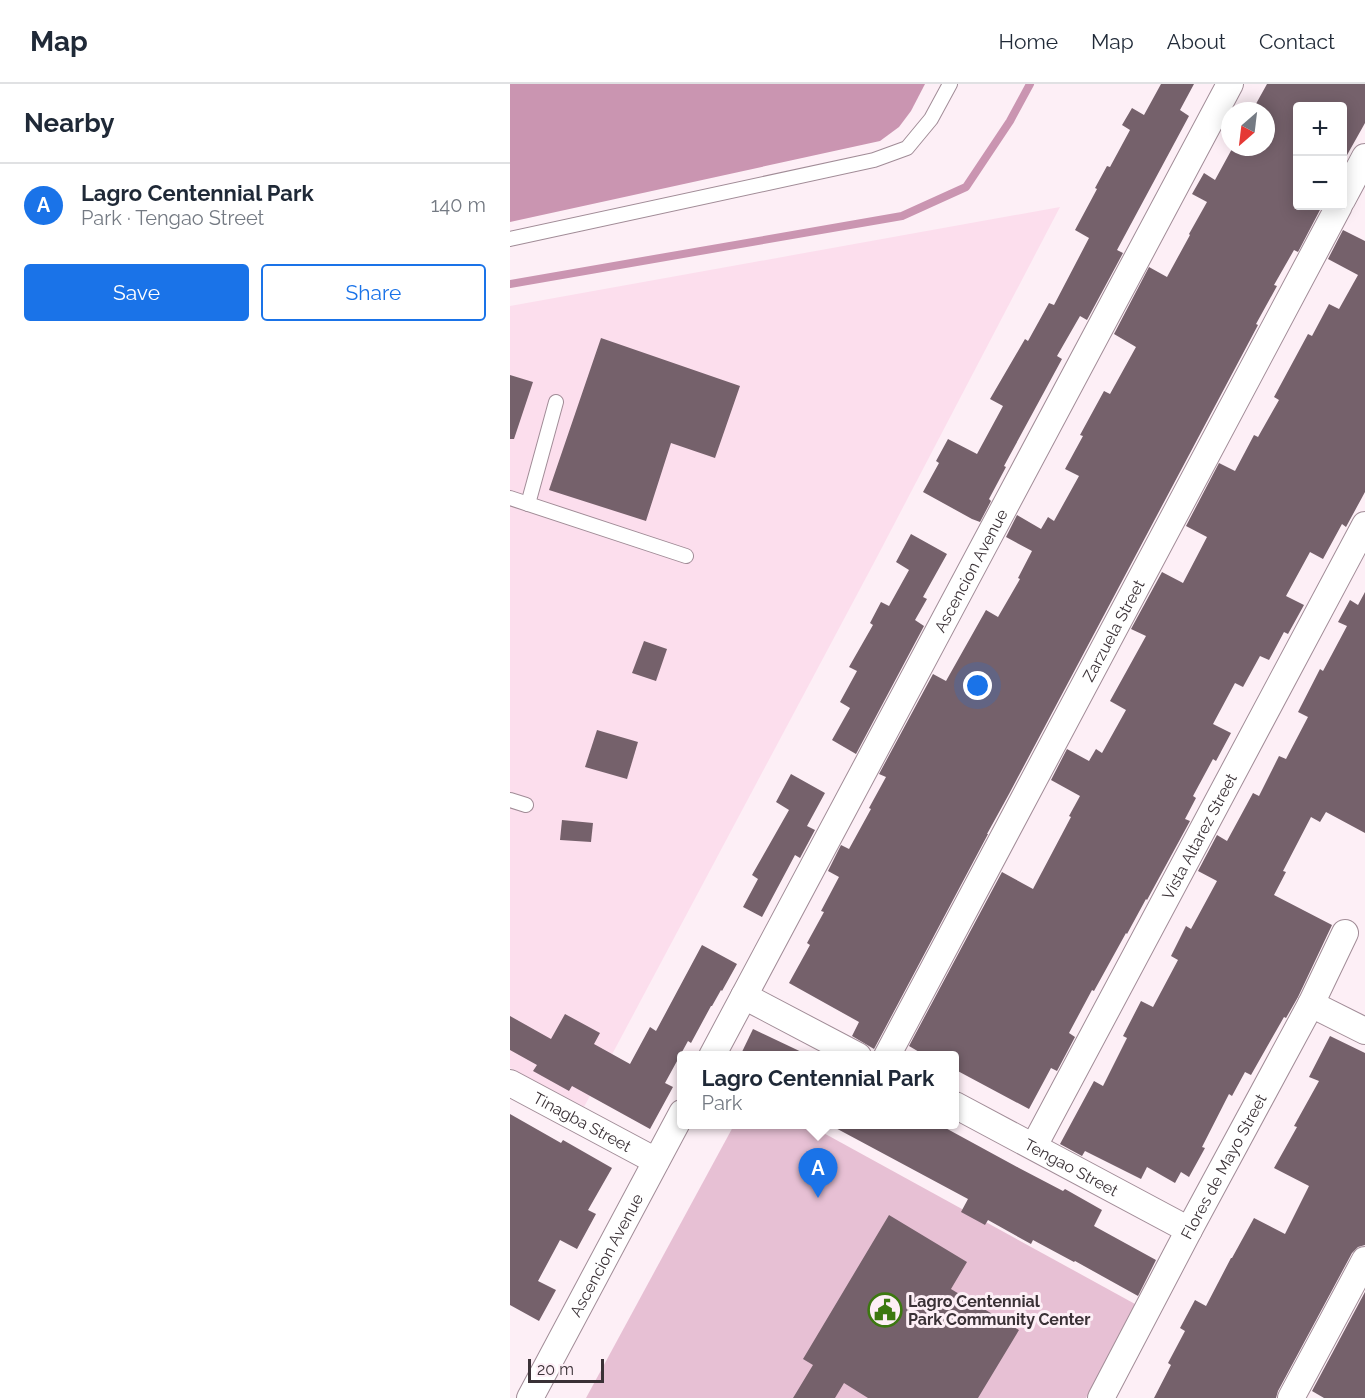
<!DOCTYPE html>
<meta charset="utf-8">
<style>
:root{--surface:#fff;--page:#f2f2f3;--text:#1f2937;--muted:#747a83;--line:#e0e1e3;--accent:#1a73e8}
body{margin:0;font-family:Raleway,sans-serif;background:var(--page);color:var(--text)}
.controls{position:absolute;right:18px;top:18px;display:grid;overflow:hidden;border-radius:6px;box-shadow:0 3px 15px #0003}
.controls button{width:54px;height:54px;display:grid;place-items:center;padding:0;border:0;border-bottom:2px solid var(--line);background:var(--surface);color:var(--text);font:30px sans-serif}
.compass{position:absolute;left:711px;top:18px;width:54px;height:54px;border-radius:50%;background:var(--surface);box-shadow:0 3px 15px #0003;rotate:208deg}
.scale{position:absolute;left:18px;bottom:15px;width:76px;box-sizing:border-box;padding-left:6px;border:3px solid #3a3136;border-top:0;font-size:16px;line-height:21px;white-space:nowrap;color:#3a3136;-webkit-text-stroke:4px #fdeff6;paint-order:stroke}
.you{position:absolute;left:468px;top:602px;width:21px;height:21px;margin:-15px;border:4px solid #fff;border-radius:50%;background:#1a73e8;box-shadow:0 0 0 9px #1a73e833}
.badge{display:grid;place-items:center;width:39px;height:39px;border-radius:50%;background:var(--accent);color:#fff;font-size:20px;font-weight:700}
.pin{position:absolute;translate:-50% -50px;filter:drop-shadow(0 2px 3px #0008)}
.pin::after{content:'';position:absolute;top:32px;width:21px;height:18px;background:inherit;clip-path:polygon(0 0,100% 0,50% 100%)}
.popup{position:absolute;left:167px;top:967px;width:282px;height:78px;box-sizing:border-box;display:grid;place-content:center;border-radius:6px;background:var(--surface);filter:drop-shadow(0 2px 4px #0005);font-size:20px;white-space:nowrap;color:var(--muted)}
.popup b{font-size:22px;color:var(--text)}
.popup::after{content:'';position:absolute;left:50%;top:100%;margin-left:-12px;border:12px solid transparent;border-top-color:var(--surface)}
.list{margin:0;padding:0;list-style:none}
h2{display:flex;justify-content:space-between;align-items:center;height:78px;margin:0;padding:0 24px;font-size:26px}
h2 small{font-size:20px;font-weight:400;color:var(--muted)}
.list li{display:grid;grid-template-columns:39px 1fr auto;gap:18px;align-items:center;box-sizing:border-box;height:84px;padding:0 24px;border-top:2px solid var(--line)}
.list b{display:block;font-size:22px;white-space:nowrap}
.list p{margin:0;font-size:20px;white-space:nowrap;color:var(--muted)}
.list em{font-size:20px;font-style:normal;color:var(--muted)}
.actions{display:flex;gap:12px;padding:18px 24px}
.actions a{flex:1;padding:14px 0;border:2px solid var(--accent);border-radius:6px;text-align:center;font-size:21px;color:var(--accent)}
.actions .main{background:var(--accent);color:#fff}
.map{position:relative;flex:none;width:855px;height:1314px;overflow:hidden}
header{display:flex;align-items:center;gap:36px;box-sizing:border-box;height:84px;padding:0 30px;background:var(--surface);border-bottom:2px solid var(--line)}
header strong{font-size:28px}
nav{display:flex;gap:33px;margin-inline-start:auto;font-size:21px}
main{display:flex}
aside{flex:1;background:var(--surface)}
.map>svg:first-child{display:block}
.built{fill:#fcdeed}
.green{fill:#e7c0d4}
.water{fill:#ca95b1}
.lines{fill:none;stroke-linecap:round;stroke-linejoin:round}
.stream{stroke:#ca95b1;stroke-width:8}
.building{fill:#75616b}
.service-casing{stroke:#a18c97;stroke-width:16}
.minor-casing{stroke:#a18c97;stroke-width:28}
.service{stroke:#fff;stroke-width:14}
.minor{stroke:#fff;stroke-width:26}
.labels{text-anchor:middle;stroke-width:6;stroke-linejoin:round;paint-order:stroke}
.street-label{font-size:16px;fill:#3a3136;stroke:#fdeff6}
.poi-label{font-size:16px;font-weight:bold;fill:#3a3136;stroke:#fdeff6;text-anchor:start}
</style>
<header>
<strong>Map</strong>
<nav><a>Home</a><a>Map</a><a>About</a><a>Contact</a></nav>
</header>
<main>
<aside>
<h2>Nearby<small></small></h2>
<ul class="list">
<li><span class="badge">A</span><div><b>Lagro Centennial Park</b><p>Park · Tengao Street</p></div><em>140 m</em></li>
</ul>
<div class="actions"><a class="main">Save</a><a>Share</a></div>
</aside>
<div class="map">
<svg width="855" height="1314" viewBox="0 0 855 1314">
<rect width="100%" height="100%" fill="#fdeff6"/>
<polygon class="built" points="550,123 367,473 74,1023 0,984 0,222"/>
<polygon class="green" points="224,1041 299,1041 625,1220 576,1314 76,1314"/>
<polygon class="water" points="0,0 415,0 401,27 389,43 370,57 0,138"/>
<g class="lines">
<polyline class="stream" points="0,200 392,132 456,103 500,37 520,0"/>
</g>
<g class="building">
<polygon points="651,0 684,0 670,26 679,32 607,166 613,169 577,236 570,232 547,272 552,275 494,382 496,383 479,415 481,417 470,438 462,435 413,408 429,379 426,377 438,355 467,370 493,322 480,315 515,255 518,257 539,219 544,221 579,154 565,146 587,105 585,104 597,82 600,83 620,46 612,41 622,24 634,31"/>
<polygon points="757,0 855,0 855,39 832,80 832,22 788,22 788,122 812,122 788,168 784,166 764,201 767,202 746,240 748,241 499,710 477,750 478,750 364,965 342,952 349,938 279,899 300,861 297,859 314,828 311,827 329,793 318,787 331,761 339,765 361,725 359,724 376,693 369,690 423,590 436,597 476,526 488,533 510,495 508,494 522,467 496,453 507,431 531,445 538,433 544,437 569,392 555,385 573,352 570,351 594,307 600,310 626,263 604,250 639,183 657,193 680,151 679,150 697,118 682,110 694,89 705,96 723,63 756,63 756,27 742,27"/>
<polygon points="833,146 855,157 855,408 836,443 832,440 813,475 800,468 776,512 794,521 778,550 774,548 759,576 750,572 733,603 725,599 703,640 721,649 706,677 703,675 683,712 686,714 675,735 680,737 637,816 636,815 617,850 616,849 584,907 582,906 559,949 565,953 547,987 541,984 519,1025 444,985 444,972 416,972 399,962 492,788 523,805 561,733 559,732 570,712 541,696 557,665 579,677 586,665 592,669 616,626 600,617 636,552 621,545 652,488 673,499 697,453 676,442 709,379 725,387 744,351 748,353 769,316 764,313 798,250 802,252 819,220 829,225 848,191 818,175"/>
<polygon points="91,254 230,302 205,374 161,359 136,437 39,406"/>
<polygon points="0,291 23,298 4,355 0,355"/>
<polygon points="401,450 437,470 413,513 417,515 405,536 414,542 346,670 322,656 340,624 330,618 347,587 339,583 363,541 360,539 371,518 379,522 399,486 386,478"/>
<polygon points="855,508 855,749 816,728 810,738 801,733 773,787 776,788 764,811 822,841 788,913 776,934 774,933 741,991 735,988 722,1012 719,1010 692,1063 695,1064 679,1093 671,1088 665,1099 637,1083 631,1095 575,1067 572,1072 550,1060 584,997 593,1002 617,954 613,952 631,917 643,923 668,876 661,872 676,842 681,845 707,797 688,787 707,751 717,757 743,709 749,712 769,672 776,675 798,633 788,628 810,585 813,587 837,542 828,538 840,516 848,521"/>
<polygon points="134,557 157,565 146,597 122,589"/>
<polygon points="87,646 128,658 117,695 75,683"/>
<polygon points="281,690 315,709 297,742 305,746 290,774 285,771 252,833 233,823 248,795 242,791 279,726 266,718"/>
<polygon points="52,736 83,739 81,758 50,756"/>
<polygon points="192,861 227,880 212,907 211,906 202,922 201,922 181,959 178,957 155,999 163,1003 140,1045 62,1002 59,1007 23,987 27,981 0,966 0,932 41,955 55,930 90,949 84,960 120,980 140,943 146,947"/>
<polygon points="243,945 300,972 230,972"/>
<polygon points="820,952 855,969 855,1161 848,1163 842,1169 768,1307 766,1314 644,1314 661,1281 658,1279 675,1247 670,1244 685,1216 696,1222 721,1174 722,1174 744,1134 775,1150 799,1102 764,1084 787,1043 784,1042 809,997 799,993"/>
<polygon points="0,1030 51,1059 53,1056 102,1084 78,1126 86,1130 67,1165 50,1156 28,1197 46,1206 29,1237 0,1221"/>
<polygon points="320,1041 430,1041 509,1084 553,1107 555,1105 592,1126 584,1142 646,1176 628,1212 565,1177 564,1178 523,1156 521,1160 478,1136 475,1141 451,1128 458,1115"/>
<polygon points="379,1131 457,1178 441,1205 509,1246 468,1314 358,1314 334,1299 325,1314 283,1314 303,1281 293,1275"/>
<polygon points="855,1208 855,1314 814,1314 802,1307"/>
</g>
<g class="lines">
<g class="service-casing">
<g id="service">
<polyline points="0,155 364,76 397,64 421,35 440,0"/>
<polyline points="0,414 176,472"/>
<polyline points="18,420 46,318"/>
<polyline points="0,716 16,721"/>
</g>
</g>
<g class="minor-casing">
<g id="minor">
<polyline points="832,116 855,73"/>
<polyline points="234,912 348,972"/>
<polyline points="801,920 855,947"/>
<path id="s1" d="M202 972 720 0"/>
<path id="s2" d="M377 972 829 122"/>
<path id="s3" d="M0 999 146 1077"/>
<path id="s4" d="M445 1021 679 1146"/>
<path id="s5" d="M524 1062 855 441"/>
<path id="s6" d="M20 1314 172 1029"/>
<path id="s7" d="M591 1314 679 1146 801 920 835 849"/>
<polyline points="781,1314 855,1176"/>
</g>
</g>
<use href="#service" class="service"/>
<use href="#minor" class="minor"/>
</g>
<defs>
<g id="civic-ring" transform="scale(1.725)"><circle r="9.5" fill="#fdeff6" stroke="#3c7810" stroke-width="1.5"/><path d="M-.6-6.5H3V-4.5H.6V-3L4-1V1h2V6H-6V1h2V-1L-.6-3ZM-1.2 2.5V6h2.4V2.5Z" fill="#3c7810"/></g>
</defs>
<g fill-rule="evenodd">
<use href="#civic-ring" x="375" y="1226"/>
</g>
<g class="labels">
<g class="street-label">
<text dy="6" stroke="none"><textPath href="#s1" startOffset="550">Ascencion Avenue</textPath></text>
<text dy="6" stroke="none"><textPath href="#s2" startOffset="482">Zarzuela Street</textPath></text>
<text dy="6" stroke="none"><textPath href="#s5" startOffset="351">Vista Altarez Street</textPath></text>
<text dy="6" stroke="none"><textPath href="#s3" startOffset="82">Tinagba Street</textPath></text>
<text dy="6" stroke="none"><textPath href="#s7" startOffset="262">Flores de Mayo Street</textPath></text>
<text dy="6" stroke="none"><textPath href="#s4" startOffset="132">Tengao Street</textPath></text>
<text dy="6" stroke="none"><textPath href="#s6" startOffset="162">Ascencion Avenue</textPath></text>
</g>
<g class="poi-label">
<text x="398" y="1223">Lagro Centennial<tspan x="398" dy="18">Park Community Center</tspan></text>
</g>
</g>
</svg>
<div class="controls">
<button>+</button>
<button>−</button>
</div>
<svg class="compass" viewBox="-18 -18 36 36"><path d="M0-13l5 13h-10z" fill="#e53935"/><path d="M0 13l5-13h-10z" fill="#747a83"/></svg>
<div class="scale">20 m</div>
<div class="you"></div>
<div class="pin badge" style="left:308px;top:1114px">A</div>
<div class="popup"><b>Lagro Centennial Park</b>Park</div>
</div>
</main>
